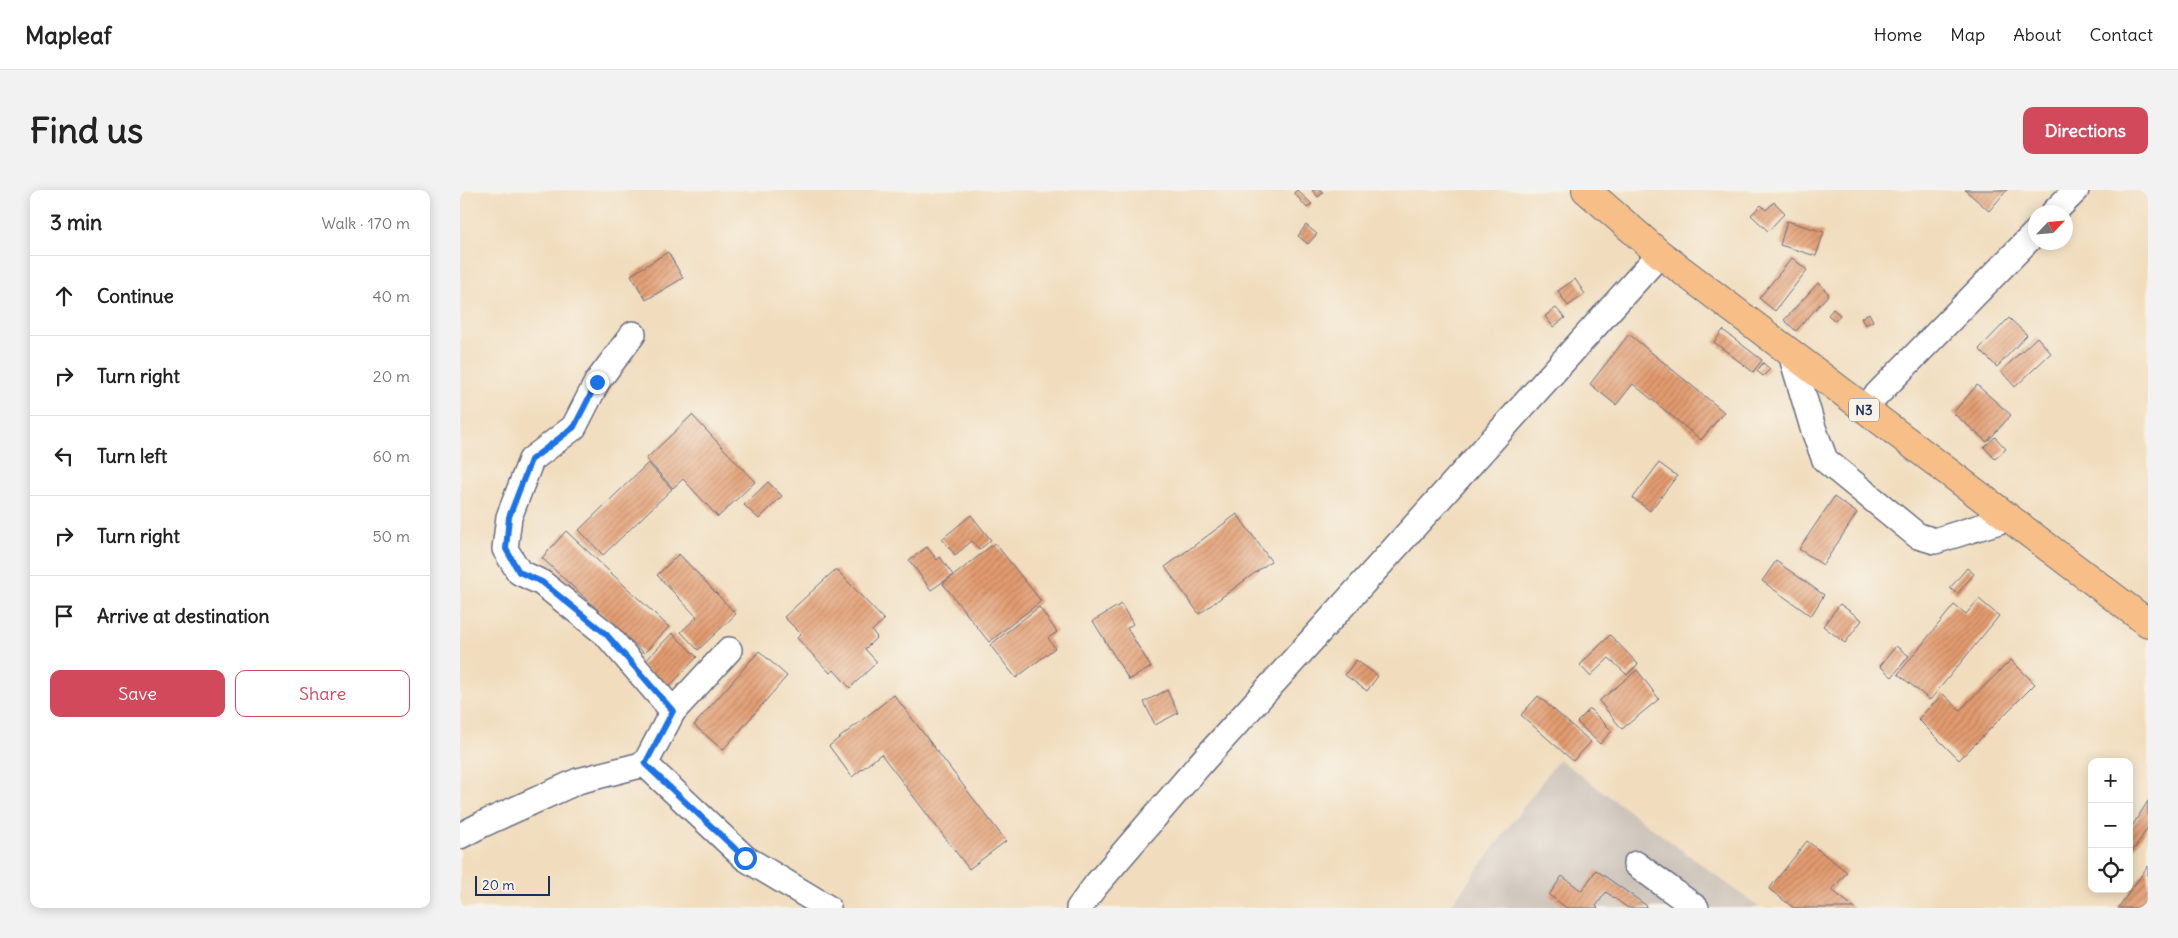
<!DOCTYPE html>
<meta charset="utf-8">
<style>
:root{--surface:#fff;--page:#f2f2f2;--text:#222;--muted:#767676;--line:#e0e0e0;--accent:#d1495b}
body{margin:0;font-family:Delius,sans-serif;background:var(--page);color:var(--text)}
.controls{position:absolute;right:15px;bottom:15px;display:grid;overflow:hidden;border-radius:10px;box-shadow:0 2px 12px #0003}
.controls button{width:45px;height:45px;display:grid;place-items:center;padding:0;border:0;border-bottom:1px solid var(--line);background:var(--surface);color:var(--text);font:25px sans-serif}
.compass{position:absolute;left:1568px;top:15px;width:45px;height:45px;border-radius:50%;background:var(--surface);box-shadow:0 2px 12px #0003;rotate:64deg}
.scale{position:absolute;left:15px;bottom:12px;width:75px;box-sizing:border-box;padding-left:5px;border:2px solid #1b2f5e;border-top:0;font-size:14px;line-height:18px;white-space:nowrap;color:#1b2f5e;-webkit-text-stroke:4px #f7f3e8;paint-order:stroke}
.stop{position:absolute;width:15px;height:15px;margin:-11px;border:4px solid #1a73e8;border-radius:50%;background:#fff}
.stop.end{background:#1a73e8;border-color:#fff;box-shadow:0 1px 5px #0008}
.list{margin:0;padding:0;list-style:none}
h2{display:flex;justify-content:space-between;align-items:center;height:65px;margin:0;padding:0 20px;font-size:21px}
h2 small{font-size:16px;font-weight:400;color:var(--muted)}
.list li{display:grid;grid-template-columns:32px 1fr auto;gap:15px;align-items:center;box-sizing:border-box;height:80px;padding:0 20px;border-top:1px solid var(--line)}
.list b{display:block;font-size:19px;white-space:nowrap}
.list em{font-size:16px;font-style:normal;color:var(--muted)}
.actions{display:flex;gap:10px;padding:15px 20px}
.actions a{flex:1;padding:11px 0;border:1px solid var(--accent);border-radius:10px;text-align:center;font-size:18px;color:var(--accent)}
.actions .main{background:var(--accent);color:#fff}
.icon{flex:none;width:28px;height:28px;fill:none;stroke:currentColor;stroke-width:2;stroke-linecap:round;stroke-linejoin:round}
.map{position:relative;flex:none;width:1688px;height:718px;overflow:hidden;border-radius:10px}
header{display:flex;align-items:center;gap:30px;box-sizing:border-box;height:70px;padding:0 25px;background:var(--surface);border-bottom:1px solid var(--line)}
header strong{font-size:24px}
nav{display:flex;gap:28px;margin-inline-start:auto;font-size:18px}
.intro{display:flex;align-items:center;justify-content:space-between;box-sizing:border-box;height:120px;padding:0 30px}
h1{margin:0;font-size:35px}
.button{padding:12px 22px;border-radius:10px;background:var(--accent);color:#fff;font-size:18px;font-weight:700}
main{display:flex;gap:30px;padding:0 30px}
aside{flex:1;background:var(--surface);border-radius:10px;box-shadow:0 2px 12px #0003}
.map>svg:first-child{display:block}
.industrial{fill:#ccc2b9}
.building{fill:url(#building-hatch)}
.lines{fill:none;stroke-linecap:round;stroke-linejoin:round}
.minor-casing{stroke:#666c80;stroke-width:28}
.major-casing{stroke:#666c80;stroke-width:30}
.minor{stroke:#fff;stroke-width:25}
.major{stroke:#f7be87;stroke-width:28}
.route{stroke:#1a73e8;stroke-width:6}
.labels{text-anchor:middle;stroke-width:4;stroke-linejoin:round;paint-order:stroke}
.shield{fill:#f7f3e8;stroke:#5d6a87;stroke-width:1}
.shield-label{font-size:14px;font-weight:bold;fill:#1b2f5e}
</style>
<header>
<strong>Mapleaf</strong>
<nav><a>Home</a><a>Map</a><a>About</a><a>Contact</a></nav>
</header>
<div class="intro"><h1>Find us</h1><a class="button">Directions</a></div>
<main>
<aside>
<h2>3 min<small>Walk · 170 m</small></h2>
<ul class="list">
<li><svg class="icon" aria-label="ahead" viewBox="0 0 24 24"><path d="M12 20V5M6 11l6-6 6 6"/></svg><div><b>Continue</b></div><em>40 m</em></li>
<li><svg class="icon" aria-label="right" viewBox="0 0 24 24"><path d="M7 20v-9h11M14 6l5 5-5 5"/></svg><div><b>Turn right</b></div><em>20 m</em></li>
<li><svg class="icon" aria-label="left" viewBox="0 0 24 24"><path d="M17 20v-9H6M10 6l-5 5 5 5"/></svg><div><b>Turn left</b></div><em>60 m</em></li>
<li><svg class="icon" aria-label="right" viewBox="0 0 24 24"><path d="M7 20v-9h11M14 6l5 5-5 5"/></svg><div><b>Turn right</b></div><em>50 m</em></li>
<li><svg class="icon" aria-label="arrive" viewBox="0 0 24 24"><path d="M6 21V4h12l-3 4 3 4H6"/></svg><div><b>Arrive at destination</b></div></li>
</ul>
<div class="actions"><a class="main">Save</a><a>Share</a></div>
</aside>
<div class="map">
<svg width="1688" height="718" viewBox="0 0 1688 718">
<defs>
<pattern id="building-hatch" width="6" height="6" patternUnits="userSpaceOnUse" patternTransform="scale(1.25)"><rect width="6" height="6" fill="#e39b6f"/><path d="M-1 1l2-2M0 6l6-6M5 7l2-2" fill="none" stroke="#b77f5e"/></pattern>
</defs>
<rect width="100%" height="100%" fill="#f7f3e8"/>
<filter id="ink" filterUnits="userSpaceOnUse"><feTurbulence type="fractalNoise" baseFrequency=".02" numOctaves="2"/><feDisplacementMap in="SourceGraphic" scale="10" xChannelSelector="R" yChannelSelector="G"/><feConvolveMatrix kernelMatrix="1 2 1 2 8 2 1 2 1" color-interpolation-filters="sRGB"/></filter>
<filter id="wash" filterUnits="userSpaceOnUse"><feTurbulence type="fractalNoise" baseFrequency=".0096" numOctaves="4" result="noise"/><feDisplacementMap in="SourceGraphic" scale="20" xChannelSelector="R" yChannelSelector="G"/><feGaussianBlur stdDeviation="1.12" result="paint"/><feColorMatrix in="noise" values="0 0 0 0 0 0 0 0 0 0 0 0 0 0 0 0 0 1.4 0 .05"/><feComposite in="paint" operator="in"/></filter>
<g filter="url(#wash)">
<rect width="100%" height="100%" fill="#f1ddbe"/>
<polygon class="industrial" points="1099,569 1300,718 989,718"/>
<g id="blocks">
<g class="building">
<polygon points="837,0 852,14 847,18 834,3"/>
<polygon points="852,0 861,0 863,3 858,7"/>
<polygon points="1505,0 1547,0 1529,21"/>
<polygon points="1314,12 1325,23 1308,41 1291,25 1301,15 1306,20"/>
<polygon points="1327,31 1364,42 1356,66 1320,55"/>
<polygon points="846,35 857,44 848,54 838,46"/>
<polygon points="208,62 223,88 186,110 171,85"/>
<polygon points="1332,68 1347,80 1315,121 1299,108"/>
<polygon points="1115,89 1125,104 1108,116 1098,101"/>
<polygon points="1358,93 1369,104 1336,141 1324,130"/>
<polygon points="1096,118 1105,128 1093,137 1085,126"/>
<polygon points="1373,119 1380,125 1375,131 1368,125"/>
<polygon points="1409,123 1413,131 1405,135 1401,128"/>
<polygon points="1549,128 1567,145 1537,177 1519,159"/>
<polygon points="1263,140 1302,170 1293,182 1254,152"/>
<polygon points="1169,144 1264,222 1241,250 1173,194 1156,215 1130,194"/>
<polygon points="1577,147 1591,163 1555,197 1541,181"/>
<polygon points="1303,173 1310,179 1303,186 1297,181"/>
<polygon points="1517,195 1551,225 1527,252 1493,223"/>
<polygon points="232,225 295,292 258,327 223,289 213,298 186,269"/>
<polygon points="1535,247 1546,259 1535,269 1524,257"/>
<polygon points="188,273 212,299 143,365 119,340"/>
<polygon points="1199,273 1217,286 1190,321 1173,308"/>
<polygon points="308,292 322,306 299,329 284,315"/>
<polygon points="1374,307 1397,323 1363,375 1339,359"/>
<polygon points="777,324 811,371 739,424 705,377"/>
<polygon points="511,325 531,350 519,360 512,351 495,365 482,349"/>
<polygon points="106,341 209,437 184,463 82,368"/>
<polygon points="535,353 581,411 529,452 483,394"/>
<polygon points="467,357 477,370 480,367 493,385 471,400 449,370"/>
<polygon points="219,364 276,424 238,460 221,442 237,427 197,385"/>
<polygon points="1316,371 1364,405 1351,426 1302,391"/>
<polygon points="1507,378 1514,384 1497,404 1490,398"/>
<polygon points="376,379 424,430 412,441 417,447 405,459 417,472 390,498 374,480 370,483 337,448 341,444 324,427"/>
<polygon points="1519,409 1539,426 1470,510 1438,484 1494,415 1506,424"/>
<polygon points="661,414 673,434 667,438 691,477 669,490 633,431"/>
<polygon points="1380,414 1402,430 1385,453 1363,436"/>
<polygon points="579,417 597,442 588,448 595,458 556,488 530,455"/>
<polygon points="212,443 237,467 207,499 182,475"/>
<polygon points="1150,445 1178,474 1167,485 1149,468 1130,486 1120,475"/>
<polygon points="1436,456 1449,466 1432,487 1420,476"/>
<polygon points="299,461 327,486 263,560 234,535"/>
<polygon points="896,470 918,486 907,501 885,485"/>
<polygon points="1551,470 1575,494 1499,570 1458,529 1483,504 1500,520"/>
<polygon points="1177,480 1199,509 1162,539 1139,511"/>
<polygon points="707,500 718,523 695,535 684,512"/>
<polygon points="434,505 546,651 509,679 421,564 392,587 369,556"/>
<polygon points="1078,506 1131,552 1113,571 1061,525"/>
<polygon points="1130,519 1152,541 1140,554 1117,532"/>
<polygon points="1688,611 1688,637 1669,667 1669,641"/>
<polygon points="1347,651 1387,682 1372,700 1395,718 1334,718 1309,699"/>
<polygon points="1688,676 1688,718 1658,718"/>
<polygon points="1136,680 1187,716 1186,718 1168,718 1146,702 1136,716 1138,718 1107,718 1089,705 1102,686 1122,701"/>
</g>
</g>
</g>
<g filter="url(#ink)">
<use href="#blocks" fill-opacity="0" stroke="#666c80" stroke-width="1"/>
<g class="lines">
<g class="minor-casing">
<g id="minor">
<polyline points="1594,22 1616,0"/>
<polyline points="173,144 137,192 114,237 71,270 49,327 45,359 59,382 82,393 146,444 213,521"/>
<polyline points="1331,164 1353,238 1365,270 1458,346 1475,351 1549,328"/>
<polyline points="1403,219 1576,42"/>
<polyline points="185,574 213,521 269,460"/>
<polyline points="0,646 23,634 118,591 185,574 285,668 368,718"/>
<polyline points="1176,674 1236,718"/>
<polyline points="619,718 636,695 740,574 1200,64"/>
</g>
</g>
<g class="major-casing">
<polyline id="major" points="1126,0 1200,64 1688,433"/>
</g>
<use href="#minor" class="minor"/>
<use href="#major" class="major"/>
</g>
</g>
<g class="lines" filter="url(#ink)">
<polyline class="route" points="137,192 114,237 71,270 49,327 46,359 59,382 82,392 146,444 213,521 185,574 285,668"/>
</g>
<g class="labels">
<rect class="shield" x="1389" y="208.5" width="30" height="23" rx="4"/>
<g class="shield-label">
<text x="1404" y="225">N3</text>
</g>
</g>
</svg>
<div class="controls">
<button>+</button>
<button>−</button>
<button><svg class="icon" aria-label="locate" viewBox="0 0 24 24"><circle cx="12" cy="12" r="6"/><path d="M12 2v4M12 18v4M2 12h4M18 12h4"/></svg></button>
</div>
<svg class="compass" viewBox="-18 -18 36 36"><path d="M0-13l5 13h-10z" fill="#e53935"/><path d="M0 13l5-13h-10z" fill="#767676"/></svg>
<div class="scale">20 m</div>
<div class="stop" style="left:285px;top:668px"></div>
<div class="stop end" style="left:137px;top:192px"></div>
</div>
</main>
